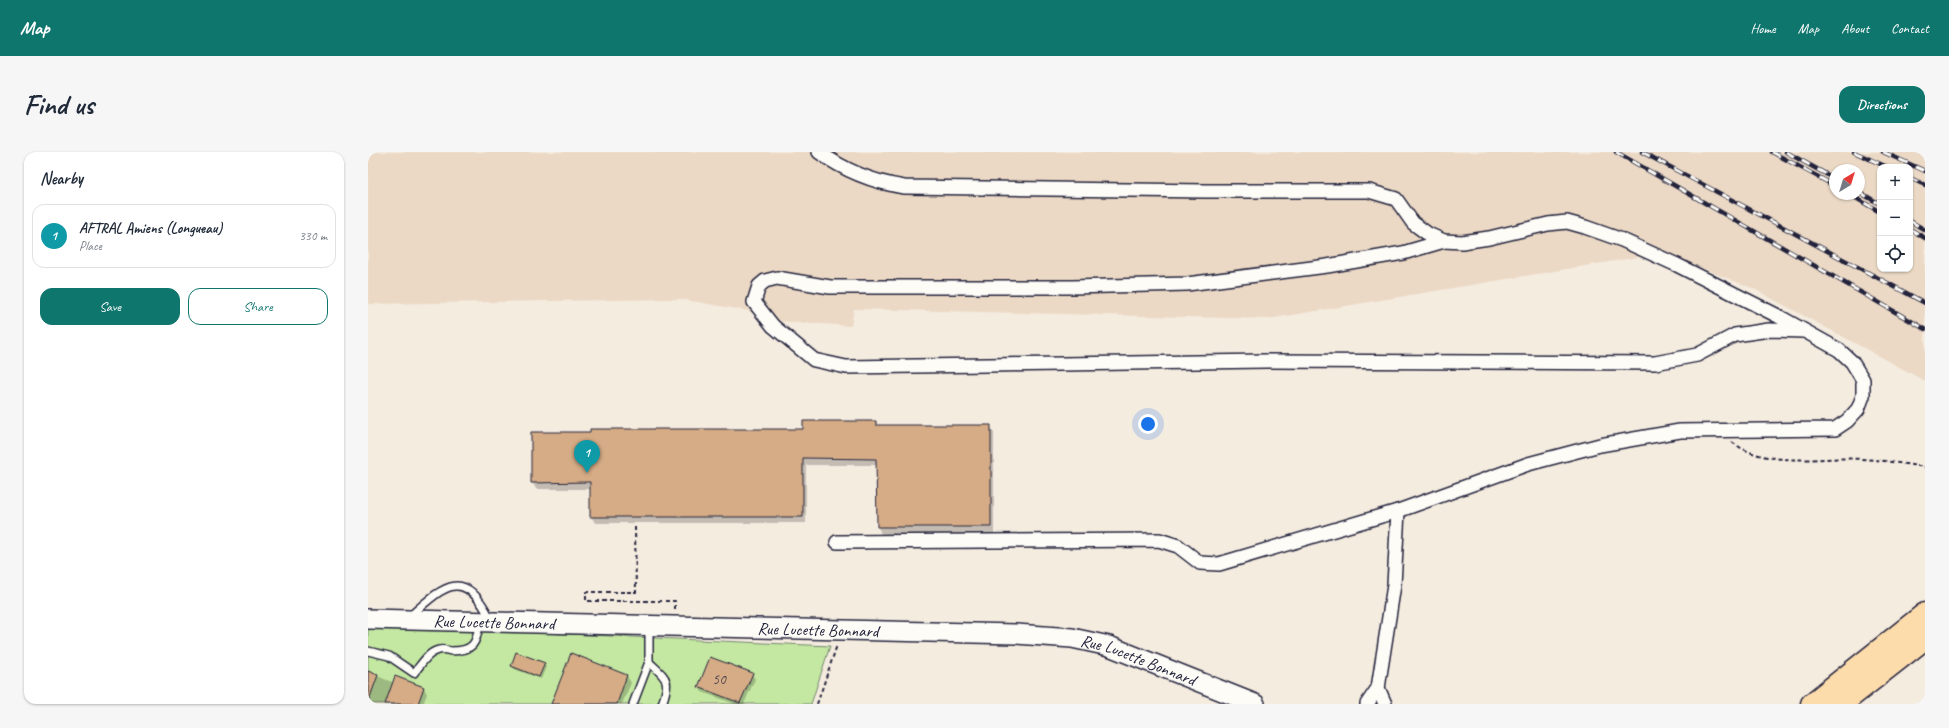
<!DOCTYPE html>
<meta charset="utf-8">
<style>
:root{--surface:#fff;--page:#f6f6f7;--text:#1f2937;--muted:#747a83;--line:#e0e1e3;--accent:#0f766e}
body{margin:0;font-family:Caveat,sans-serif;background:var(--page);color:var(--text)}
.controls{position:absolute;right:12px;top:12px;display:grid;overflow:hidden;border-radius:8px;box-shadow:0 1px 3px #0004}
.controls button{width:36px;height:36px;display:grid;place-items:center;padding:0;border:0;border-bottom:1px solid var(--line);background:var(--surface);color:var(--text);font:20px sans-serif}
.compass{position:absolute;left:1461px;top:12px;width:36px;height:36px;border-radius:50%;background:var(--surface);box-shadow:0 1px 3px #0004;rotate:38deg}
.you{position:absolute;left:780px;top:272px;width:14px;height:14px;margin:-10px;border:3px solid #fff;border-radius:50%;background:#1a73e8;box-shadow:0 0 0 6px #1a73e833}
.badge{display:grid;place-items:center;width:26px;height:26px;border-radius:50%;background:var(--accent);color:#fff;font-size:13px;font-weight:700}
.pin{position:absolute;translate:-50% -33px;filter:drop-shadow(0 1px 2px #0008)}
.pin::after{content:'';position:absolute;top:21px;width:14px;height:12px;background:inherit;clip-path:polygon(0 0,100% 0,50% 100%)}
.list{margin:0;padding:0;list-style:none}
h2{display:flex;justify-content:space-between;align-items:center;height:52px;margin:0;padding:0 16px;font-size:17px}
h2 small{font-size:13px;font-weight:400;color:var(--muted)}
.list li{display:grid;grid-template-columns:26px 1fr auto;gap:12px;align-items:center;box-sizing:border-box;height:64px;margin:0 8px 8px;padding:0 8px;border:1px solid var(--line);border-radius:12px}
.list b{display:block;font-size:15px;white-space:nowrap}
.list p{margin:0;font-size:13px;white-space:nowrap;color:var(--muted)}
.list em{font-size:13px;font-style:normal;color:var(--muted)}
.actions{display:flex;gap:8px;padding:12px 16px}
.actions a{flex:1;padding:9px 0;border:1px solid var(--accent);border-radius:12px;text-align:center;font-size:14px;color:var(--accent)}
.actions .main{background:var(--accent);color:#fff}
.icon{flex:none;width:22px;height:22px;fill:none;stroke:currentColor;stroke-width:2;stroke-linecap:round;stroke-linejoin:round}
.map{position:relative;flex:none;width:1557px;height:552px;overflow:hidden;border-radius:12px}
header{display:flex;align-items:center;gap:24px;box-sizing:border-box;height:56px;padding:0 20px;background:var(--accent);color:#fff}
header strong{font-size:19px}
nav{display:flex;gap:22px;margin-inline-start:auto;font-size:14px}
.intro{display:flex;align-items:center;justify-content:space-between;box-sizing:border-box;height:96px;padding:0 24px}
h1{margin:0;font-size:28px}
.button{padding:10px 18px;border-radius:12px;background:var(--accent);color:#fff;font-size:14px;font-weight:700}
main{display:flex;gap:24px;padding:0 24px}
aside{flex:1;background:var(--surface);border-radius:12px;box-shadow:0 1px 3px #0004}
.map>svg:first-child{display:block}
.built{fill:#ebd9c5;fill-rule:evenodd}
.green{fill:#c4e8a2;stroke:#73856e}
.shadow{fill:#0003}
.building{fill:#d5ac86;stroke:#22223b}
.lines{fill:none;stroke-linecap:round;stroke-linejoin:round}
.lane-casing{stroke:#22223b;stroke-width:10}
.street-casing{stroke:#22223b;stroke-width:16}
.secondary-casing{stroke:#22223b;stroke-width:22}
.highway-casing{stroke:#22223b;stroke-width:25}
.path{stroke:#22223b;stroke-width:2;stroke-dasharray:4 3;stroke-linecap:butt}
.lane{stroke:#fdfcf7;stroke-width:7}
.street{stroke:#fdfcf7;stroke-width:13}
.secondary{stroke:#fdfcf7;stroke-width:19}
.highway{stroke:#fddcac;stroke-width:22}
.rail-casing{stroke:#22223b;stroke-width:4.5}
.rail{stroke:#fdfcf7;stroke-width:3;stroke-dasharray:9;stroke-linecap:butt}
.labels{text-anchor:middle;stroke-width:3;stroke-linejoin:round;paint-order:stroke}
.number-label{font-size:15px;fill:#4f444e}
.street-label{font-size:17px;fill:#22223b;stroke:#fdfcf7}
</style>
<header>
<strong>Map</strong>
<nav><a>Home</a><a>Map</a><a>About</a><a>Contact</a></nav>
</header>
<div class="intro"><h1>Find us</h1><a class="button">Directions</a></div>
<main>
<aside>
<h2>Nearby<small></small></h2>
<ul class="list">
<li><span class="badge" style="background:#0f9aa8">1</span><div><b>AFTRAL Amiens (Longueau)</b><p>Place</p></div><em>330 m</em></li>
</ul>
<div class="actions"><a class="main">Save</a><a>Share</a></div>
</aside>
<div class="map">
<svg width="1557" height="552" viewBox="0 0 1557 552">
<rect width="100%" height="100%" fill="#f5ece0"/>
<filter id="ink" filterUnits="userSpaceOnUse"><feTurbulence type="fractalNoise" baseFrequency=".025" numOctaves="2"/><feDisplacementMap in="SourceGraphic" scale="8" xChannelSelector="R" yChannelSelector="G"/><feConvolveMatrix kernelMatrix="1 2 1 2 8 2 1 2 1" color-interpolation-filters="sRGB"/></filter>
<g filter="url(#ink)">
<path class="built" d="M0 0H1550L1557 3V229L1384 136 1295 101 900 167 486 157 483 174 408 169 380 159 312 147 0 152ZM1512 15H1542V117H1512ZM1467 18H1491V42H1467Z"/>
<polygon class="green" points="0,473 462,494 443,552 0,552"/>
<g class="shadow">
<polygon points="508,270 510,274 622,274 626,281 626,382 513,382 510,375 509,313 438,313 438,371 227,371 223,364 223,337 168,337 164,330 436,278"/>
<polygon points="203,503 259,524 263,531 254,552 184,552"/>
<polygon points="176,512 178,515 173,527 146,517 144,514"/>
<polygon points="0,520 26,531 56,536 59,542 55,552 0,552"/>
<polygon points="384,522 387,527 376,552 367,552 334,540 331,535"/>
</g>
<g class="building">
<polygon points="435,269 508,269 508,273 623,273 623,375 509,375 508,307 435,306 435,365 222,365 222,330 163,331 163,280 222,280 222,277 435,277"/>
<polygon points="148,500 177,511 171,525 143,514"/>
<polygon points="203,501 259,523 249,552 183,552"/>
<polygon points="342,505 385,521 372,551 330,535"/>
<polygon points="0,519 10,523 1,548 0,548"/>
<polygon points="27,524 56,535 50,552 17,552"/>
</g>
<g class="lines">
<g class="lane-casing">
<g id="lane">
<path d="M41 465C77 433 96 414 123 468"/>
<path d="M0 499 21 504 46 521C53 513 60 500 71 498 74 497 79 498 83 499 105 499 109 492 111 471"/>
<path d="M281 510C299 527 303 527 294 552"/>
<polyline points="265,552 281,510 281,475"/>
</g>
</g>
<g class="street-casing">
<g id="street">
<path d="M451 0C477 19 505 30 536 35L838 39H1001L1028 47 1045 71 1060 82 1076 89 1094 90 1121 86 1180 72 1199 70 1217 75 1254 88 1309 113 1410 164 1471 198 1484 210 1495 228V244L1490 257 1479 269 1467 277 1312 279 1232 293 1160 312 1030 359 851 412 832 411 810 394 791 388 469 390"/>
<polyline points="1076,89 1035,101 959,114 819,132 704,135 462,135 409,126 397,129 391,134 386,150 405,174 446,208 478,215 898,209 1287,211 1329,203 1367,183 1401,178 1435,179"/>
<polyline points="1010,536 1017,552"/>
<polyline points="999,552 1010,536 1026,433 1030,359"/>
</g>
</g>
<g class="secondary-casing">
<g id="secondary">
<path id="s1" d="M0 467 648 482 704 486 741 494 887 552"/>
</g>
</g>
<g class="highway-casing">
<g id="highway">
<polyline points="1444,552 1557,462"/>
<polyline points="1473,552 1557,486"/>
</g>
</g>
<g class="path">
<path d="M1364 290C1399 317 1452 304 1493 307 1514 308 1536 312 1557 315"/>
<polyline points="267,375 268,440 218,440 218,449 307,449 307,459"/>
<polyline points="449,552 469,493"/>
</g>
<use href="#lane" class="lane"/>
<use href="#street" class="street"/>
<use href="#secondary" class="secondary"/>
<use href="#highway" class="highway"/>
<g class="rail-casing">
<g id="rail">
<polyline points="1248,0 1557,177"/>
<polyline points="1274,0 1557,151"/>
<polyline points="1404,0 1467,34"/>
<polyline points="1418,0 1467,27"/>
<polyline points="1486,0 1519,15"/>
<polyline points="1515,0 1557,19"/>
<polyline points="1542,26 1557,33"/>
<polyline points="1491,40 1512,52"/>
<polyline points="1481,42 1512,60"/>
<polyline points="1542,69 1557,78"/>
<polyline points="1542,77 1557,86"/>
</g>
</g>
<use href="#rail" class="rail"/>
</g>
</g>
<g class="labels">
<g class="number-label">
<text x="351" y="532">50</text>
</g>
<g class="street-label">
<text dy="6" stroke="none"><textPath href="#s1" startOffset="126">Rue Lucette Bonnard</textPath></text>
<text dy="6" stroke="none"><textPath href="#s1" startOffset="450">Rue Lucette Bonnard</textPath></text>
<text dy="6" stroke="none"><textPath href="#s1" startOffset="774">Rue Lucette Bonnard</textPath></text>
</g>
</g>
</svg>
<div class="controls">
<button>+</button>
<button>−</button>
<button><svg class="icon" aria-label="locate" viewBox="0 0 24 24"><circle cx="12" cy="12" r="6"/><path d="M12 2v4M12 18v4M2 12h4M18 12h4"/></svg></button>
</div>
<svg class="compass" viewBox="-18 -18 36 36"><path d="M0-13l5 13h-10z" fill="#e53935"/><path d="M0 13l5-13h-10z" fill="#747a83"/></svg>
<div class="you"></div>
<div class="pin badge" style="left:219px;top:321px;background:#0f9aa8">1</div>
</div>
</main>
